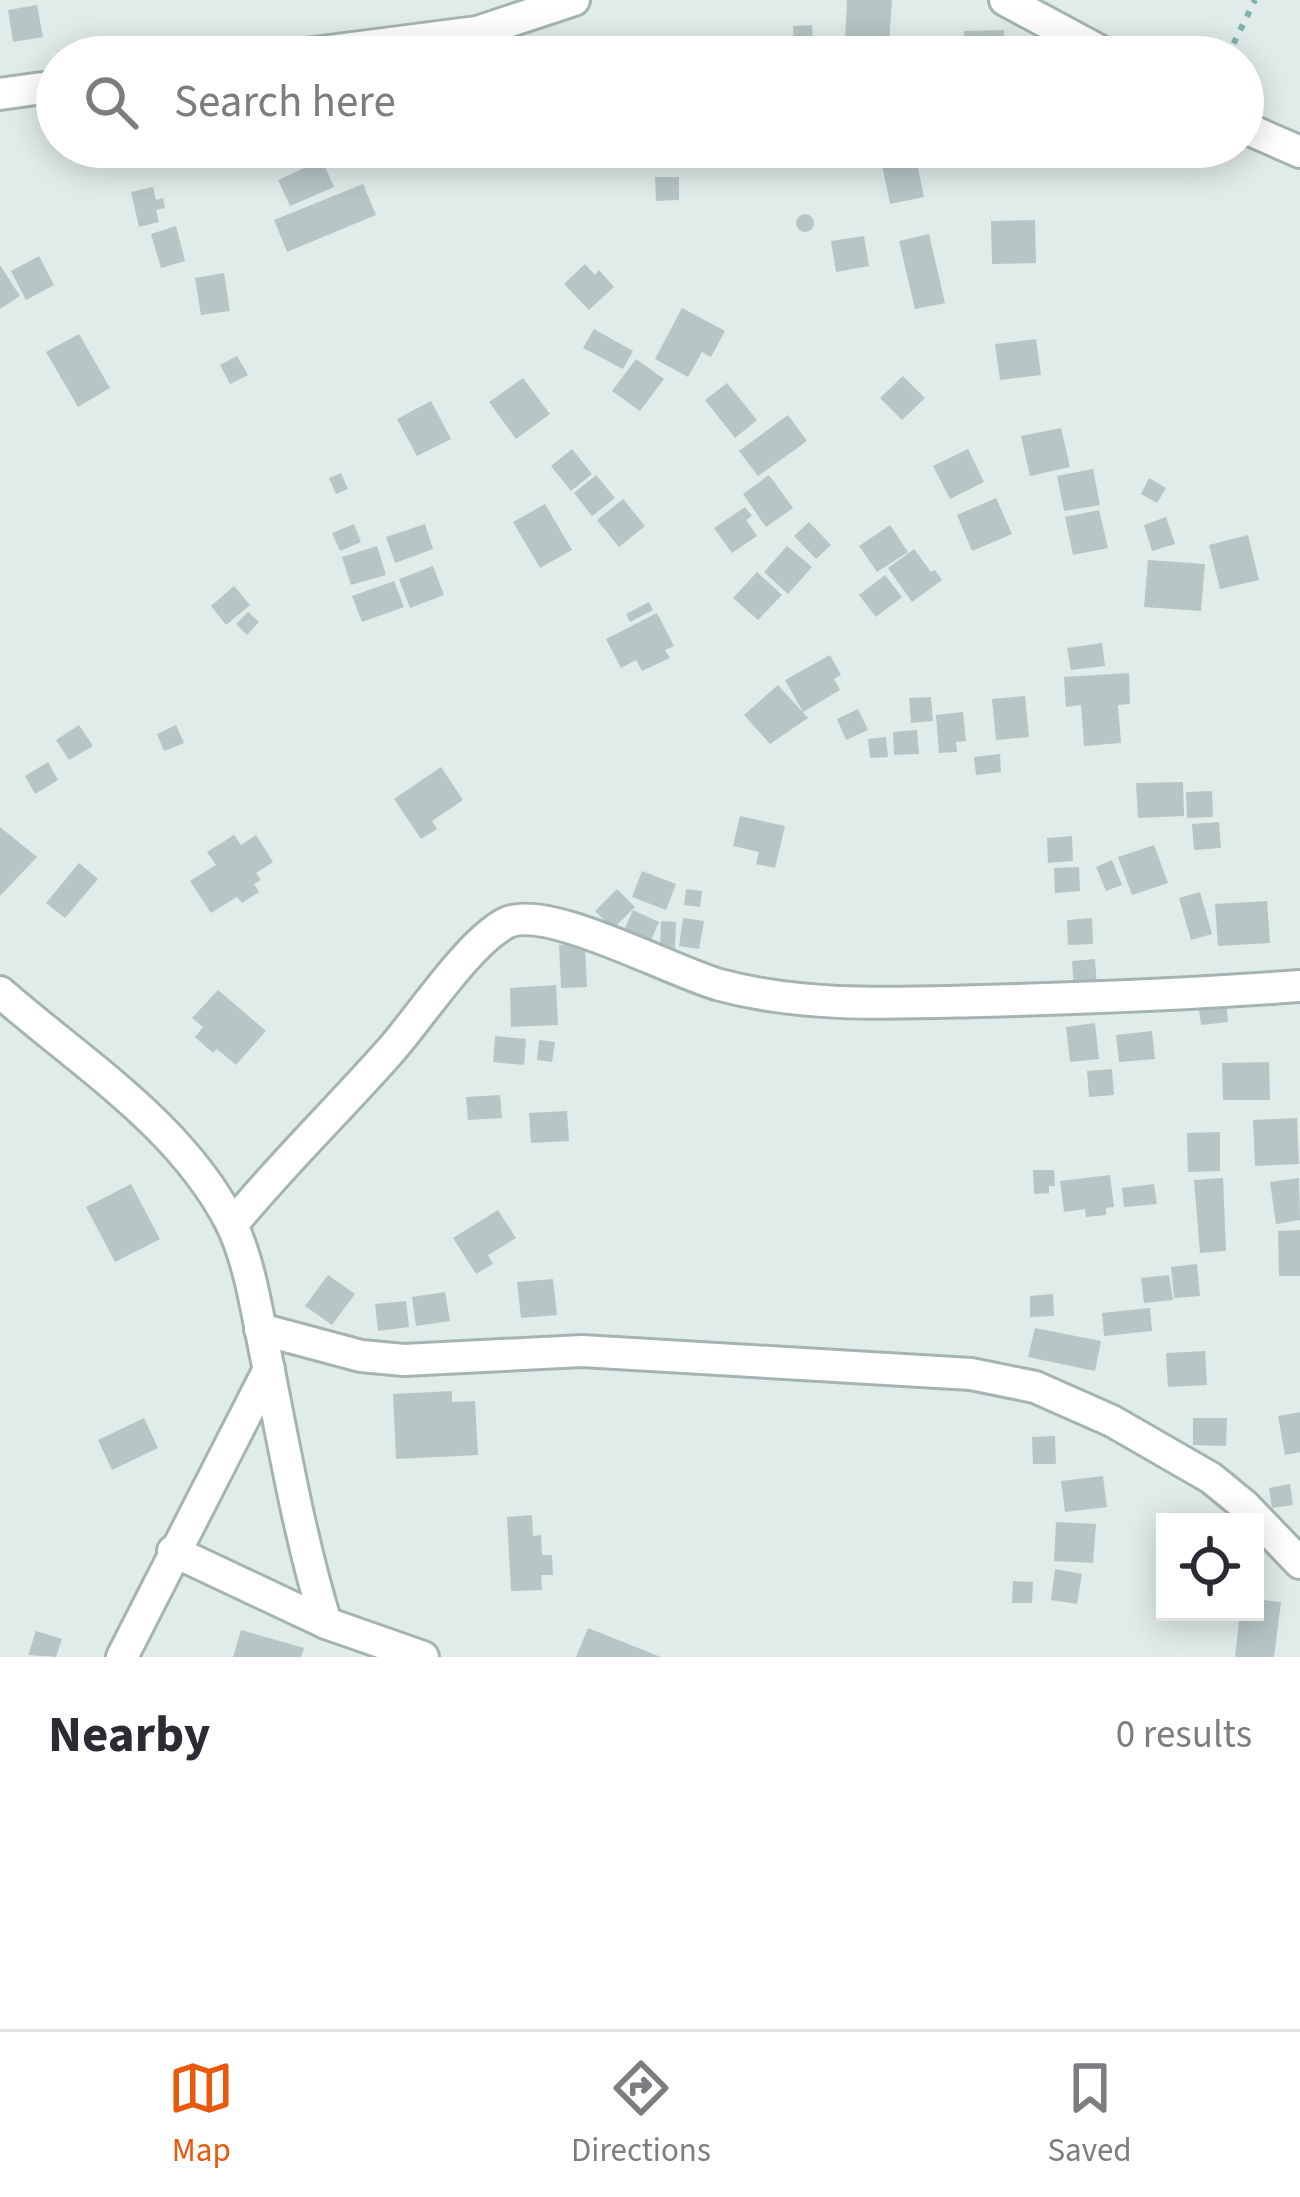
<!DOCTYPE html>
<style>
:root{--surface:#fff;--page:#f7f7f7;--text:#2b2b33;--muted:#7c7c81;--line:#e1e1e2;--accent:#ea580c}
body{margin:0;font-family:"Source Sans 3",sans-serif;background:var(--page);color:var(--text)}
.controls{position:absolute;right:36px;bottom:36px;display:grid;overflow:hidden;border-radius:0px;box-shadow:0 6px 30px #0003}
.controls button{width:108px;height:108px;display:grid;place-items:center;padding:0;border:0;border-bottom:3px solid var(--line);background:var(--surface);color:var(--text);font:60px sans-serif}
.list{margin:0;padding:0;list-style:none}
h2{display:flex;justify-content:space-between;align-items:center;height:156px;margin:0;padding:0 48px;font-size:51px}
h2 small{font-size:39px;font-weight:400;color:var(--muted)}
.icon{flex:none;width:66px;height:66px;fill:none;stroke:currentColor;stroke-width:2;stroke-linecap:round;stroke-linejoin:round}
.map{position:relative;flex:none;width:1300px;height:1657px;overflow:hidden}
.search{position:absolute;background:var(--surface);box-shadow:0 6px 30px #0003;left:36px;right:36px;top:36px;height:132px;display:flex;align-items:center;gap:30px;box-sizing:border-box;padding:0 42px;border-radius:66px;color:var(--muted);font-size:45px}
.sheet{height:372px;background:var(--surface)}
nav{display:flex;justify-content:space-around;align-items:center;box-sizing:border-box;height:168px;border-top:3px solid var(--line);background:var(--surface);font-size:33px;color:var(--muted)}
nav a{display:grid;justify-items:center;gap:6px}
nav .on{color:var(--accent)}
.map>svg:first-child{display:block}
.building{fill:#b5c6c4}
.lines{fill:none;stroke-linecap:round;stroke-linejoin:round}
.minor-casing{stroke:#a3b4b2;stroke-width:36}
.path{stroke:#7fb0af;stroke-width:6;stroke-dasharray:6 9;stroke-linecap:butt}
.minor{stroke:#fff;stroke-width:30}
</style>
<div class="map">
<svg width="1300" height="1657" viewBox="0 0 1300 1657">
<rect width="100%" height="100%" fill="#e0ecea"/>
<g class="building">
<polygon points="847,0 892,0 889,42 845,39"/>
<polygon points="37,5 43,37 13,42 8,10"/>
<polygon points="812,25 813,43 794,44 793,26"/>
<polygon points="1004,30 1004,45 991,46 991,57 955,57 954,44 964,44 964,31"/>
<polygon points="157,147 161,147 164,154 131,167 127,158"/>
<polygon points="915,154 924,197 890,204 881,160"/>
<polygon points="322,160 334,187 290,206 278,180"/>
<polygon points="655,177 679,177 679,200 656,201"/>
<polygon points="363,184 376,215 287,252 274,220"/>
<polygon points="153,187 156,200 163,198 165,208 156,210 159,222 139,227 131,192"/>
<circle cx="805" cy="223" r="9"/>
<polygon points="1035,220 1036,263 992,264 991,221"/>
<polygon points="176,226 185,261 161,268 151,234"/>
<polygon points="929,234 945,303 915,309 899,241"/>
<polygon points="864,236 869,266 836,272 831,241"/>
<polygon points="39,256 54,285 26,300 11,271"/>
<polygon points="585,264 595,275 599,270 614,287 589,310 564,284"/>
<polygon points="0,265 20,296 0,309"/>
<polygon points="224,273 230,311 201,315 195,278"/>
<polygon points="682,308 725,331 711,357 702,352 688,377 655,359"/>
<polygon points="594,329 633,351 623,369 583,348"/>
<polygon points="79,334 110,388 78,407 46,352"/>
<polygon points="1036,339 1041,375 1000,380 995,344"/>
<polygon points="237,356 248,375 230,384 220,365"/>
<polygon points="636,359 664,379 640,411 612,391"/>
<polygon points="903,376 925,398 902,420 880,398"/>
<polygon points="523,378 550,414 516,439 489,402"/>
<polygon points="727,383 757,420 735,438 705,400"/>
<polygon points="431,401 451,439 417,456 397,419"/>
<polygon points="788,415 807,441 758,476 739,451"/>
<polygon points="1061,428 1070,467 1030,476 1021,436"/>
<polygon points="572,449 592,474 571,491 551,466"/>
<polygon points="968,449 984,482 950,499 933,466"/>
<polygon points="1093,469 1100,505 1064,511 1057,476"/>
<polygon points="341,473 348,489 336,494 329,478"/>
<polygon points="596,475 615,498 592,516 574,493"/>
<polygon points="769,475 793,508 766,527 743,494"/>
<polygon points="1149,478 1166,488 1157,503 1141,494"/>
<polygon points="996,498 1012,534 972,551 957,515"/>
<polygon points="623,499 645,526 619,547 597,520"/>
<polygon points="545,504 572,550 540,568 513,522"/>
<polygon points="745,507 752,516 746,520 757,536 732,553 714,528"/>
<polygon points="1099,510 1108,548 1073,555 1065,517"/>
<polygon points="1166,517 1175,544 1152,551 1144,525"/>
<polygon points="809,522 831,545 816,559 794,536"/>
<polygon points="354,524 361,542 340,551 332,533"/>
<polygon points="425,524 433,549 395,563 386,537"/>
<polygon points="890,525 908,552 877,572 859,546"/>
<polygon points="1248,535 1259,580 1220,589 1209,545"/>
<polygon points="377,546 386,575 351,585 342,557"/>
<polygon points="787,546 812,567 788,594 764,572"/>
<polygon points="914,549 931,572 935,570 942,580 912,602 888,568"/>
<polygon points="1148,560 1205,564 1201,611 1144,607"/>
<polygon points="433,566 444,595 410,608 399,579"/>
<polygon points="757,572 782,595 758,620 733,598"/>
<polygon points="885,575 902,597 876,617 859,595"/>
<polygon points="394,581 404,607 362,622 352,596"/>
<polygon points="234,586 250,605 226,625 211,606"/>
<polygon points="649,602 653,610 630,622 626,614"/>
<polygon points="248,612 259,622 247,635 236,624"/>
<polygon points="657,613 674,646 665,650 670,658 642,671 636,660 621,668 606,639"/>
<polygon points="1102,643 1105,666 1071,670 1067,648"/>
<polygon points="830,655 841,675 834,679 840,690 803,712 785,680"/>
<polygon points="1129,673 1130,704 1118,705 1121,743 1084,746 1081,705 1066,707 1064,677"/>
<polygon points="778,685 808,718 770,744 744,715"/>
<polygon points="1025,696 1029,737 996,740 992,699"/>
<polygon points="931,697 933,721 911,723 909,698"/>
<polygon points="858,709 868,730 846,740 837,719"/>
<polygon points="963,712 966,741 956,742 957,752 939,753 936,715"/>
<polygon points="79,725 93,746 69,760 56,740"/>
<polygon points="176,725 184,743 164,751 157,734"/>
<polygon points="917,730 919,754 894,755 893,732"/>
<polygon points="886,737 888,757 870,758 868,739"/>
<polygon points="1000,754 1001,772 976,775 974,757"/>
<polygon points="48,762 58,780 35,794 25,776"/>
<polygon points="441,767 463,800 432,821 437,829 421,839 394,799"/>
<polygon points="1183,782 1184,816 1138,818 1136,783"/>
<polygon points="1212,791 1213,817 1187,818 1186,792"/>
<polygon points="740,816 785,826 775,868 756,864 759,852 733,846"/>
<polygon points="1219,822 1221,848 1194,850 1192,824"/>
<polygon points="0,827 37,857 0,896"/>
<polygon points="234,835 241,845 256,835 273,862 256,873 261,880 254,884 259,892 242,903 237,897 211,913 190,881 216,865 207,852"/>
<polygon points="1072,836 1073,861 1048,863 1047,838"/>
<polygon points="1154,845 1168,883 1132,895 1118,857"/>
<polygon points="1112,860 1122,885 1106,891 1096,867"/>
<polygon points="79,863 98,879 65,918 46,903"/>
<polygon points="1079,867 1080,891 1055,893 1054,868"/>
<polygon points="642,871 676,884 666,910 632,897"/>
<polygon points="617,889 635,907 613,929 595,911"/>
<polygon points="686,889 702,891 700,907 684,905"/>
<polygon points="1200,892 1212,934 1191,940 1179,898"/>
<polygon points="1267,901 1270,943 1218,946 1215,904"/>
<polygon points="633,910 659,922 651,940 625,928"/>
<polygon points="683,918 704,921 699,949 679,946"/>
<polygon points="1092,918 1093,944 1068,945 1067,920"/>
<polygon points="661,921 676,922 675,949 660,948"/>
<polygon points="585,944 587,987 561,988 559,945"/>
<polygon points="1095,959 1097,987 1074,989 1072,961"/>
<polygon points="556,985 558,1025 511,1027 510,988"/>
<polygon points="218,990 266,1031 236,1065 217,1049 213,1053 195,1037 203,1027 192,1018"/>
<polygon points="1226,999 1228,1022 1201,1025 1198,1002"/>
<polygon points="1095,1023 1099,1059 1070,1062 1066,1027"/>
<polygon points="1152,1031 1155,1059 1119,1062 1116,1035"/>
<polygon points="495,1036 526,1039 524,1065 493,1062"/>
<polygon points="539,1040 555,1042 552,1062 537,1060"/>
<polygon points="1269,1062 1270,1100 1223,1100 1222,1063"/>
<polygon points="1112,1069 1114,1095 1089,1097 1087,1071"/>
<polygon points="500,1095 502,1118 468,1120 466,1097"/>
<polygon points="567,1111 569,1141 531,1143 529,1113"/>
<polygon points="1297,1118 1299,1164 1255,1166 1253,1120"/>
<polygon points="1220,1132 1220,1171 1188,1172 1187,1133"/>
<polygon points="1033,1170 1054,1170 1055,1186 1049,1186 1049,1193 1034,1194"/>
<polygon points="1110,1175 1114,1207 1106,1208 1106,1215 1086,1217 1085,1209 1064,1212 1060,1181"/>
<polygon points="1223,1178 1226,1251 1200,1253 1194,1180"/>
<polygon points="1299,1178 1300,1220 1276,1224 1270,1182"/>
<polygon points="131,1184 160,1239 115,1262 86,1207"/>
<polygon points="1154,1184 1157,1204 1124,1207 1122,1188"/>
<polygon points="498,1210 516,1238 488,1255 493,1264 476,1274 453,1238"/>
<polygon points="1300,1230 1300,1276 1279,1276 1278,1231"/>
<polygon points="1197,1264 1200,1296 1174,1298 1171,1267"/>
<polygon points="328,1275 355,1294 332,1325 305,1306"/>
<polygon points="1169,1275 1173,1300 1144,1303 1141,1278"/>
<polygon points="553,1279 557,1315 521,1318 517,1282"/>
<polygon points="445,1292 450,1321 416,1326 412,1297"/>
<polygon points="1053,1294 1054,1316 1030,1317 1030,1296"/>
<polygon points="406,1301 409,1327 378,1331 375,1304"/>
<polygon points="1150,1308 1152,1331 1104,1336 1102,1313"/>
<polygon points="1035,1328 1101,1341 1095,1371 1028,1357"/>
<polygon points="1205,1351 1207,1385 1168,1387 1166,1353"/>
<polygon points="452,1391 452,1402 475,1401 478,1455 396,1459 393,1394"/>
<polygon points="1300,1412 1300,1452 1285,1455 1278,1416"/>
<polygon points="144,1418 158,1448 112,1470 98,1440"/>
<polygon points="1193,1418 1227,1418 1226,1446 1193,1445"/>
<polygon points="1055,1436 1056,1464 1033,1464 1032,1437"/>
<polygon points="1103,1476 1107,1507 1065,1512 1061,1481"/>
<polygon points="1290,1484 1293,1505 1272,1508 1269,1488"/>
<polygon points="532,1515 533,1536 541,1535 542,1555 552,1555 553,1575 541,1575 542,1590 511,1591 507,1517"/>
<polygon points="1056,1522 1096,1524 1093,1563 1054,1561"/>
<polygon points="1055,1569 1082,1574 1077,1604 1051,1600"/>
<polygon points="1013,1581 1033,1582 1032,1603 1012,1603"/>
<polygon points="1255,1599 1281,1602 1274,1657 1235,1657 1240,1612 1255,1612"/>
<polygon points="588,1628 661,1657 576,1657"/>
<polygon points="241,1630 304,1648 301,1657 233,1657"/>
<polygon points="36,1631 62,1639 56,1657 28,1655"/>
</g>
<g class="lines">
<g class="minor-casing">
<g id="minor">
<polyline points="1005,0 1111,57"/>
<polyline points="283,57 477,32 574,0"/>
<polyline points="0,94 57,86"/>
<polyline points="1243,127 1300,152"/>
<path d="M0 992C81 1063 180 1124 231 1223 250 1262 257 1313 266 1356 284 1445 299 1535 326 1623"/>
<path d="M232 1225C282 1164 338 1110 391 1050 420 1017 469 942 506 923 547 903 672 972 720 985 806 1008 895 1003 982 1001 1089 998 1194 994 1300 986"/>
<polyline points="260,1329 361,1356 404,1360 582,1351 971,1374 1035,1387 1112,1421 1211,1478 1244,1505 1300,1563"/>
<polyline points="173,1551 326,1623 423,1657"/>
<polyline points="122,1657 269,1369"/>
</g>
</g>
<polyline class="path" points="1227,57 1255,0"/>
<use href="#minor" class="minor"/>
</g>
</svg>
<div class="controls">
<button><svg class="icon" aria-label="locate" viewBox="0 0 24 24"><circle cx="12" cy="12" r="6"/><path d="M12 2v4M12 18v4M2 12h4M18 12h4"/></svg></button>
</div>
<div class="search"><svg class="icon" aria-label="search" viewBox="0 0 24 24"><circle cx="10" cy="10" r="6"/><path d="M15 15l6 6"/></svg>Search here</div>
</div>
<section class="sheet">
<h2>Nearby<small>0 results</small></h2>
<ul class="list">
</ul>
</section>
<nav>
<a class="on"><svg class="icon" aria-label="map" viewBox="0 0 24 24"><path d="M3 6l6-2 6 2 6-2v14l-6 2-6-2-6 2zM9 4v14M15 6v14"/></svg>Map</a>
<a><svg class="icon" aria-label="directions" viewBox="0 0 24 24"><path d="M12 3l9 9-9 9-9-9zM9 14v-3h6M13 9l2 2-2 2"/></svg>Directions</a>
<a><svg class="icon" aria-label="saved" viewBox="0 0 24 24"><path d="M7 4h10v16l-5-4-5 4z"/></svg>Saved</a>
</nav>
